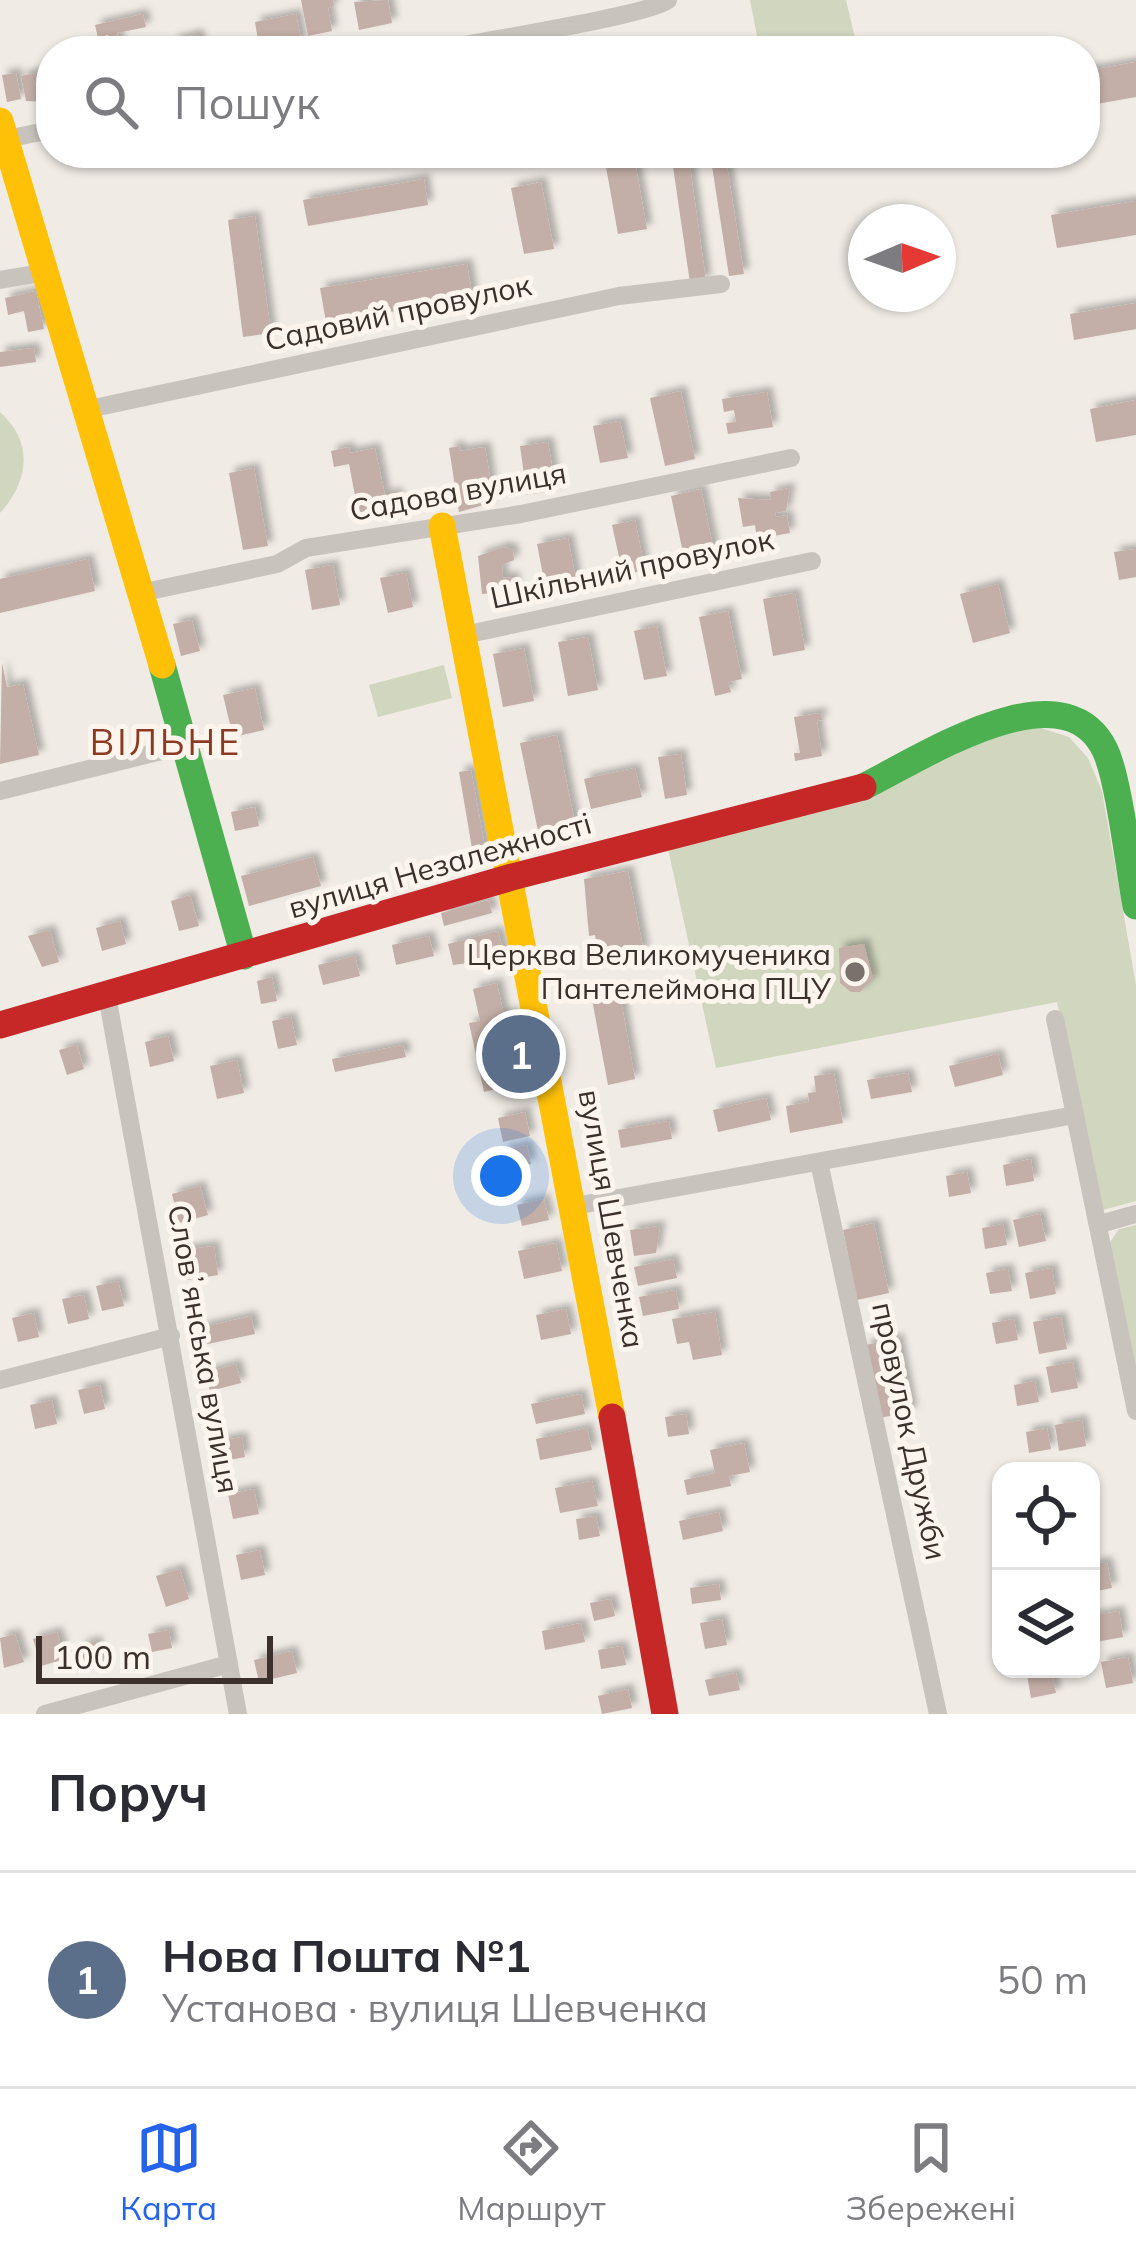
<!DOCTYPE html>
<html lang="uk">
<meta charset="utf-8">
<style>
:root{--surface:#fff;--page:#f2f2f3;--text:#2b2b33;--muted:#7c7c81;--line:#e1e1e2;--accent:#2563eb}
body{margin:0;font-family:Mulish,sans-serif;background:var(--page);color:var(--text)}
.controls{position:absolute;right:36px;bottom:36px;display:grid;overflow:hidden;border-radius:24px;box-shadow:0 3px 9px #0004}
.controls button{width:108px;height:108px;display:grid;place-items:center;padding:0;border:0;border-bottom:3px solid var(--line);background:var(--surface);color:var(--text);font:60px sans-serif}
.compass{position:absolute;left:848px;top:204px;width:108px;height:108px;border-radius:50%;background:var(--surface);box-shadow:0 3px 9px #0004;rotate:88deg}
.scale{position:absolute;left:36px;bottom:30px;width:237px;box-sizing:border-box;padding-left:12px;border:6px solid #3b302b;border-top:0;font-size:33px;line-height:42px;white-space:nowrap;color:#3b302b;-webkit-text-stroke:9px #fbf5ee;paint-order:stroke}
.you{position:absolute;left:501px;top:1176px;width:42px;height:42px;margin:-30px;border:9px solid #fff;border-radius:50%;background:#1a73e8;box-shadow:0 0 0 18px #1a73e833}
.badge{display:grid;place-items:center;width:78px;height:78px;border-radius:50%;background:var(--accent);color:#fff;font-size:39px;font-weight:700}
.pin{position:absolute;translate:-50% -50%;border:6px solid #fff;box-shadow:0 3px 12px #0006}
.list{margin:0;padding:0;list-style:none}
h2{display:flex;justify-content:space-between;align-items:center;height:156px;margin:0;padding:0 48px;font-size:51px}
h2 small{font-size:39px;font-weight:400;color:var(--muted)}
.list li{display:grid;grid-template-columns:78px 1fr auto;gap:36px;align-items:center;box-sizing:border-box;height:216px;padding:0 48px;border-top:3px solid var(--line)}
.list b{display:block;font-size:45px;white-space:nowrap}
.list p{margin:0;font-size:39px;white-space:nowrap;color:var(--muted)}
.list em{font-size:39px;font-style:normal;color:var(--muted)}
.icon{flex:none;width:66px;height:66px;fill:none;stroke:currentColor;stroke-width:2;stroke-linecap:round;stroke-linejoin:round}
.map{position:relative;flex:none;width:1136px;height:1714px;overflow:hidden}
.search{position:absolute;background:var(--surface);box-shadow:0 3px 9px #0004;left:36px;right:36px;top:36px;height:132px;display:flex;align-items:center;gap:30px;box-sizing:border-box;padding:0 42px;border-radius:48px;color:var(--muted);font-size:45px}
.sheet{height:372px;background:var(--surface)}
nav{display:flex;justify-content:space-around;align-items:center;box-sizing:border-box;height:168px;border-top:3px solid var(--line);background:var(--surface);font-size:33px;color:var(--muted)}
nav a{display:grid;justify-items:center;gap:6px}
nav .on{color:var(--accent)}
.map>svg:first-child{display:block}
.green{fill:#d1d6bf}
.building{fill:#c3afa7;filter:url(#shadow)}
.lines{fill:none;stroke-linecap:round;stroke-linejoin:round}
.street{stroke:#c9c3be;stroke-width:18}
.fast{stroke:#4caf50;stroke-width:27}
.slow{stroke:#ffc107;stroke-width:27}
.jam{stroke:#c62828;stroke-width:27}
.poi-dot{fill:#7a716c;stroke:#fbf5ee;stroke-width:4.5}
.labels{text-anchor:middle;stroke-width:10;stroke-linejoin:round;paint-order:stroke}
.street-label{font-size:30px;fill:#3b302b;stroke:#fbf5ee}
.poi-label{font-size:30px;fill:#3b302b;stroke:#fbf5ee;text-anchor:end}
.quarter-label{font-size:36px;letter-spacing:3px;fill:#8c3b22;stroke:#fbf5ee}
</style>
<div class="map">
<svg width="1136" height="1714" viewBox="0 0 1136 1714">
<defs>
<filter id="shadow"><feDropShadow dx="5.5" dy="-5.5" stdDeviation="3" flood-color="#0004"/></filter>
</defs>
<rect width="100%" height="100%" fill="#f0ebe5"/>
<g class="green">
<polygon points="750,0 846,0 857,46 864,51 760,51"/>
<path d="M0 412C34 443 29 481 0 513Z"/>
<polygon points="444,665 452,698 378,717 369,685"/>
<polygon points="1038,727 1069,737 1088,758 1102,791 1136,985 1136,1201 1103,1210 1057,1002 716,1068 668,849 995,734"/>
<polygon points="1136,1225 1136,1393 1108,1245 1119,1229"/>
</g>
<g class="building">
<polygon points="301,0 333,0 334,6 328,8 332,31 308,36"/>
<polygon points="388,0 392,23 359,30 354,2"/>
<polygon points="143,14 146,27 117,33 121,51 112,51 108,35 98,38 95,25"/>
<polygon points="296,14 302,44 259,46 255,22"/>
<polygon points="198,34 202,51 175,51 172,41"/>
<polygon points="1136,62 1136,97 1085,106 1085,71"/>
<polygon points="51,70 51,102 26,101 21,76"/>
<polygon points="16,73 21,99 7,102 2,75"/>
<polygon points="671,153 688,153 706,281 690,283"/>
<polygon points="710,153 725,153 744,274 729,276"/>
<polygon points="635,162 647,229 618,234 606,167"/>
<polygon points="424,179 428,205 308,226 303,200"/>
<polygon points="541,182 554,249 524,254 511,188"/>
<polygon points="1136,201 1136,235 1057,248 1051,215"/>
<polygon points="255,216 271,333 243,337 228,220"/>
<polygon points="467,264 473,299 326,322 320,288"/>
<polygon points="36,291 44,329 28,332 24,311 8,315 5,298"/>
<polygon points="1136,303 1136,329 1074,340 1070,314"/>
<polygon points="34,348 36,362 0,367 0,352"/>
<polygon points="681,391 695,459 665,466 650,398"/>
<polygon points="767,392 773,427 728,434 726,423 736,422 734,410 724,412 722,399"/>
<polygon points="1136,400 1136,435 1096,442 1090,409"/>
<polygon points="620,421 628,458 600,463 593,426"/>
<polygon points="548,442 556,490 527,495 520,446"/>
<polygon points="459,446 460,451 485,447 494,502 459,512 449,448"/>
<polygon points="349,447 350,453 375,448 385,495 397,493 399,504 359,517 349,464 334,467 331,451"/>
<polygon points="254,468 268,546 243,550 229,473"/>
<polygon points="790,488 786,511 775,513 776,517 787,515 790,533 757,539 755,525 743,527 738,498 771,500 770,492"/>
<polygon points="701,489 715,556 685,562 671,496"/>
<polygon points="635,520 645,570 623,575 612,525"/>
<polygon points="568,538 577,585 546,591 537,544"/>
<polygon points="504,547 513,550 514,560 502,565 503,578 514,577 515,591 482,594 478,556"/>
<polygon points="1136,549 1136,577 1119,580 1114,552"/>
<polygon points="88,559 95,591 0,613 0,579"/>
<polygon points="333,565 340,605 312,610 305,570"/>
<polygon points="406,573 413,607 388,613 380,578"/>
<polygon points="998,584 1010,633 973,643 960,594"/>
<polygon points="795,593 805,650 773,656 763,599"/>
<polygon points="728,611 742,679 728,682 731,692 715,696 699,617"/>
<polygon points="192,620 200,651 181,656 173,624"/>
<polygon points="657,626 667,676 644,680 634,631"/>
<polygon points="588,637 598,690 568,696 558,642"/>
<polygon points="524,648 534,701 503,707 493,654"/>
<polygon points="2,663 7,687 23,684 39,755 0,764"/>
<polygon points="255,688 264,730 233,737 223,695"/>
<polygon points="821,713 822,720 817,721 822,756 795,761 794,753 800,753 794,717"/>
<polygon points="557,735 576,828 539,836 520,743"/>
<polygon points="681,754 687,795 665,799 658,757"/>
<polygon points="635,768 642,797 591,809 584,779"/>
<polygon points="471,770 487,858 474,860 459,772"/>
<polygon points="255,807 259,826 235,831 231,812"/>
<polygon points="313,857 321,886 249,906 241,876"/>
<polygon points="628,871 644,952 600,961 595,935 589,936 584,879"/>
<polygon points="190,895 199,926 179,931 171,901"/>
<polygon points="489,900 492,913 444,926 441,913"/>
<polygon points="120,921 126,944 102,951 96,928"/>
<polygon points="50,930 59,962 42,967 28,936"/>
<polygon points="498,931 505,958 453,965 448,944"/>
<polygon points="429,936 434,956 396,965 392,945"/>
<polygon points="864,944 873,979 860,992 851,992 840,983 839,948"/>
<polygon points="355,956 360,976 323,985 318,965"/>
<polygon points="272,977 277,1001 261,1004 257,981"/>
<polygon points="497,983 504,1016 512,1014 527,1082 484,1092 469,1023 480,1021 473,989"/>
<polygon points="619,989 635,1079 608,1085 591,994"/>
<polygon points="291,1017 297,1045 278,1049 272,1021"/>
<polygon points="168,1036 174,1061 150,1067 145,1042"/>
<polygon points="77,1045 84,1069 67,1075 59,1050"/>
<polygon points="403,1045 406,1057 335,1072 332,1059"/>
<polygon points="998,1054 1003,1075 955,1087 949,1066"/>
<polygon points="237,1060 244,1093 217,1099 210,1066"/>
<polygon points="834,1073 843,1123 790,1133 786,1106 809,1102 808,1093 816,1092 814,1076"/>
<polygon points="908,1073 912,1092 871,1099 867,1080"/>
<polygon points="766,1098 771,1120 718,1132 713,1110"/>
<polygon points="525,1112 530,1136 503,1142 498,1118"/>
<polygon points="669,1121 672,1139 621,1148 618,1130"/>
<polygon points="527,1145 531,1164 507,1169 502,1150"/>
<polygon points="1031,1159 1034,1181 1006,1186 1003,1165"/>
<polygon points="967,1172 971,1193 949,1197 946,1176"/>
<polygon points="200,1186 208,1215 179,1223 172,1194"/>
<polygon points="544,1199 549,1220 522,1226 517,1205"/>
<polygon points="1040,1214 1046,1241 1019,1247 1013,1220"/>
<polygon points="874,1223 889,1293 857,1300 843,1230"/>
<polygon points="1003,1224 1007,1245 985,1249 982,1228"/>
<polygon points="660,1226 656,1253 634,1256 630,1230"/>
<polygon points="556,1243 562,1271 524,1279 518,1251"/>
<polygon points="214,1246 218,1275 187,1280 183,1250"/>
<polygon points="673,1259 677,1278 638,1286 634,1267"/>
<polygon points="1052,1268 1056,1294 1030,1299 1025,1273"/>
<polygon points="1008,1269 1012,1291 990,1294 986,1273"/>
<polygon points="118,1281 124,1306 102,1311 96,1286"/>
<polygon points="676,1290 679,1309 643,1316 639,1297"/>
<polygon points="84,1295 89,1319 68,1324 62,1299"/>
<polygon points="566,1309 571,1334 541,1340 536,1315"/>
<polygon points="715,1312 722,1355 693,1360 689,1342 677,1344 672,1319"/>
<polygon points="34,1313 39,1337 18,1342 12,1318"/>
<polygon points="251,1316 255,1334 203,1345 199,1328"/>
<polygon points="1061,1317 1067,1349 1039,1354 1033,1322"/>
<polygon points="1014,1319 1018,1340 996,1344 992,1323"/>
<polygon points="898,1339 912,1412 879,1418 865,1345"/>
<polygon points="1073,1362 1078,1388 1051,1393 1046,1367"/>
<polygon points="236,1364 241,1383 210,1391 205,1373"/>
<polygon points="1035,1381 1039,1402 1017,1406 1014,1385"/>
<polygon points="100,1385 105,1409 84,1414 78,1390"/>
<polygon points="581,1394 585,1414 536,1424 531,1404"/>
<polygon points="52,1400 57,1424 35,1429 30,1405"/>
<polygon points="686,1414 689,1434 668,1437 665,1417"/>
<polygon points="1082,1420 1086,1446 1059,1451 1055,1425"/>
<polygon points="587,1428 592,1450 540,1460 536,1439"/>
<polygon points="1047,1428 1051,1449 1029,1453 1026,1432"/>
<polygon points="242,1437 245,1457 224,1461 220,1441"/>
<polygon points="744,1443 750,1472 729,1476 731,1486 687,1495 684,1480 715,1473 710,1450"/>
<polygon points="592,1481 598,1506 560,1513 555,1488"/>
<polygon points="254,1489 259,1514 233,1519 228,1494"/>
<polygon points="719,1512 723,1531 683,1540 679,1521"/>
<polygon points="596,1516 600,1536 579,1540 576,1519"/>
<polygon points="260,1550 265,1575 241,1580 236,1555"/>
<polygon points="1107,1562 1112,1588 1091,1592 1091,1565"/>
<polygon points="180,1569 189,1599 166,1607 156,1576"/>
<polygon points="719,1584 721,1600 692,1604 690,1588"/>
<polygon points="611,1599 615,1616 594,1621 590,1603"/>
<polygon points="1119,1611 1123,1637 1096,1642 1092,1616"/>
<polygon points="722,1619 727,1645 705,1649 700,1623"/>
<polygon points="581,1623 585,1642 545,1650 542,1631"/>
<polygon points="169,1630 172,1648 152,1652 148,1634"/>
<polygon points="57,1632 65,1659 41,1666 33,1639"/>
<polygon points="15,1634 24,1662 4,1668 0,1638"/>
<polygon points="96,1641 102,1667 87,1671 80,1646"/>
<polygon points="622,1646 626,1665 601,1669 598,1650"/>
<polygon points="292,1651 297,1673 259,1682 254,1660"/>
<polygon points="1128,1657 1133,1683 1106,1688 1101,1662"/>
<polygon points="1026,1669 1051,1669 1056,1693 1031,1698"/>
<polygon points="736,1673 740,1690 709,1696 705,1680"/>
<polygon points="628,1689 632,1708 602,1714 598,1696"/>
</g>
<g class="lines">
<g class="street">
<path d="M430 51C471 43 647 16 668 0"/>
<polyline points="6,139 51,130"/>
<polyline points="0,280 47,272"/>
<polyline points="89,409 619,296 721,284"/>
<polyline points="140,593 277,564 306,548 521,514 791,458"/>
<polyline points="464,635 812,561"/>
<polyline points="0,791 182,746"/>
<polyline points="107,996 238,1714"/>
<polyline points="1075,1115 1136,1411"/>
<polyline points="819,1162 938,1714"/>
<polyline points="575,1206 1075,1115 1055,1019"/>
<polyline points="1100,1224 1136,1214"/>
<polyline points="0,1380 171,1336"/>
<polyline points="45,1714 229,1664"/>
</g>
<g class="fast">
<polyline points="162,665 244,956"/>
<path d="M863 787C919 760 1063 663 1105 750 1119 779 1129 869 1136 906"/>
</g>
<g class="slow">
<polyline points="0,121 162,665"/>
<polyline points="442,526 612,1417"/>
</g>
<g class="jam">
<polyline points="0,1025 512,877 863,787"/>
<polyline points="612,1417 665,1714"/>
</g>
</g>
<circle class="poi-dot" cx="855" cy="972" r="12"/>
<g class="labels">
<g class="street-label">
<text transform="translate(398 313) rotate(-12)" y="10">Садовий провулок</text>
<text transform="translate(458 492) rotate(-10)" y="10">Садова вулиця</text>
<text transform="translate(632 569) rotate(-12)" y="10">Шкільний провулок</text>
<text transform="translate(440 866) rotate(-16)" y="10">вулиця Незалежності</text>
<text transform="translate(611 1219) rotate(80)" y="10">вулиця Шевченка</text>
<text transform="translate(203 1349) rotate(80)" y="10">Словʼянська вулиця</text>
<text transform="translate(909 1431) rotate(78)" y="10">провулок Дружби</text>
</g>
<g class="poi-label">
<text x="831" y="965">Церква Великомученика<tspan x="831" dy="34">Пантелеймона ПЦУ</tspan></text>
</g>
<g class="quarter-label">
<text x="166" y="755">ВІЛЬНЕ</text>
</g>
</g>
</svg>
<div class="controls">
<button><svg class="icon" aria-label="locate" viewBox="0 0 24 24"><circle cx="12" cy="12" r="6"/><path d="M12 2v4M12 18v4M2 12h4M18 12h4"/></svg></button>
<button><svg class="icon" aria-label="layers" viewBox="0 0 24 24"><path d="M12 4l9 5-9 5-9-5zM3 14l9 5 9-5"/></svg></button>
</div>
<svg class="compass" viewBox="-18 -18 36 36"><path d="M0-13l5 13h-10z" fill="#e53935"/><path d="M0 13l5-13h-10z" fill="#7c7c81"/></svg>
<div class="scale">100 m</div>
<div class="you"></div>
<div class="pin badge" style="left:521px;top:1054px;background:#5c6f8a">1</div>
<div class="search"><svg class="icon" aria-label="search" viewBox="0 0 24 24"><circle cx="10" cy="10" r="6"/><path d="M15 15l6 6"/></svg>Пошук</div>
</div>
<section class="sheet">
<h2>Поруч<small></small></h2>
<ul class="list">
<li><span class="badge" style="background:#5c6f8a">1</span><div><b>Нова Пошта №1</b><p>Установа · вулиця Шевченка</p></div><em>50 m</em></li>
</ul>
</section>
<nav>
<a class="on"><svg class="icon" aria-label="map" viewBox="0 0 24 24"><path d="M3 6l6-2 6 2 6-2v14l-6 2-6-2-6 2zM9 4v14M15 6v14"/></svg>Карта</a>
<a><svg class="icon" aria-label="directions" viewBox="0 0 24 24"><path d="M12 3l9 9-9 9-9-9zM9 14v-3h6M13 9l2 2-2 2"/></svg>Маршрут</a>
<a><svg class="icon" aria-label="saved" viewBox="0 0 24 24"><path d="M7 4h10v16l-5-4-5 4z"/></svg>Збережені</a>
</nav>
